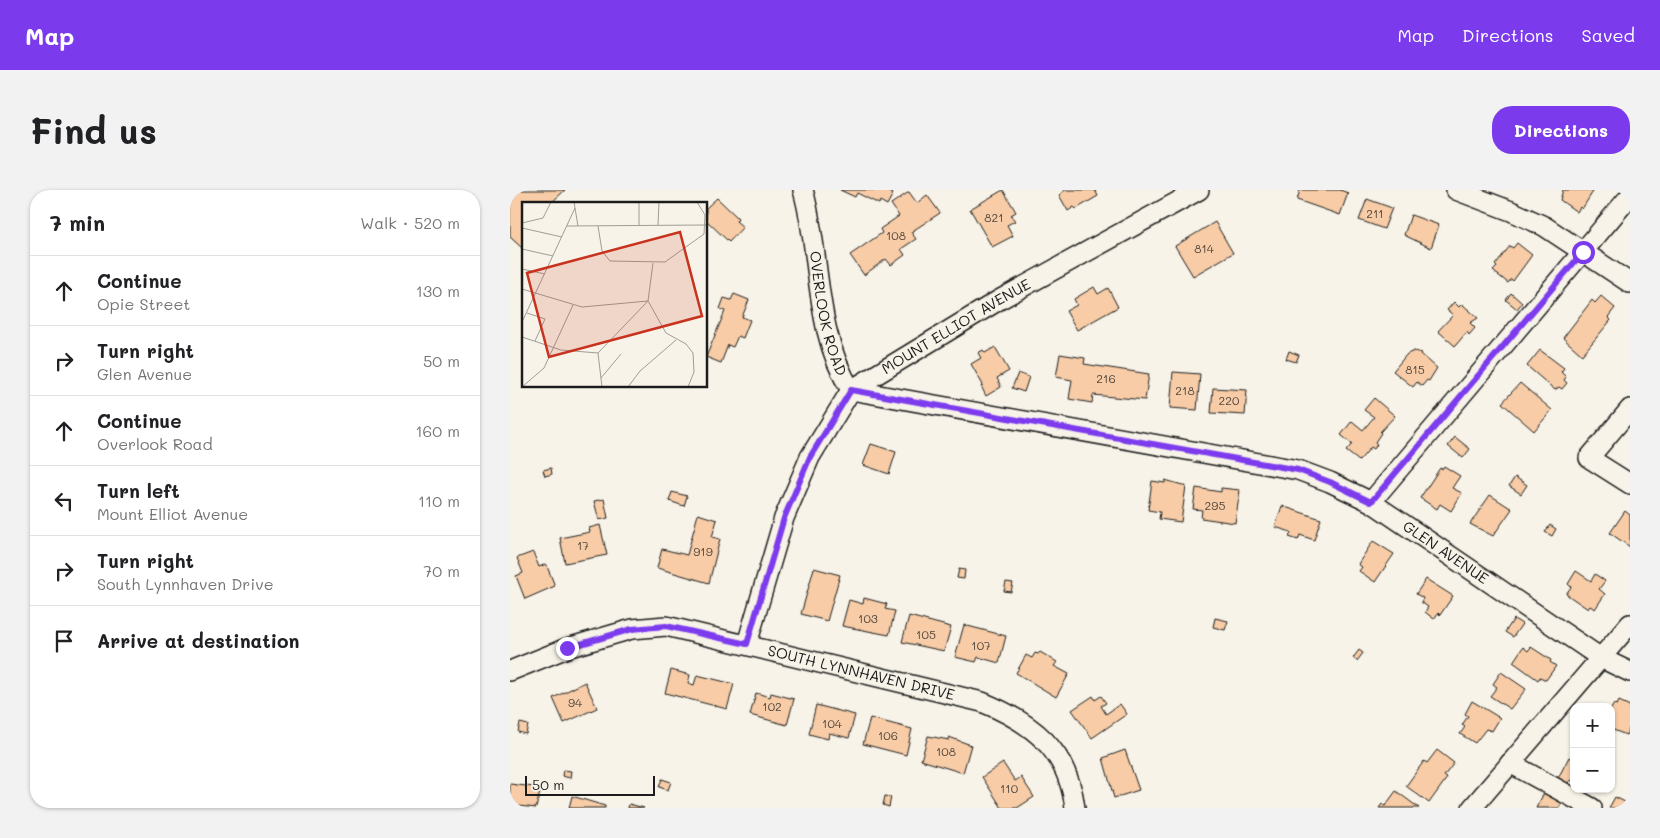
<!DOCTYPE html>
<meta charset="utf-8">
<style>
:root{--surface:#fff;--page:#f2f2f2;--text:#202124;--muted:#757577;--line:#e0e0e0;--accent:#7c3aed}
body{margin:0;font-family:Mali,sans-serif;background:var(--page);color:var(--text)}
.controls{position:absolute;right:15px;bottom:15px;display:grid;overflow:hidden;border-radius:10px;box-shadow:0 1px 4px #0004}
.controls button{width:45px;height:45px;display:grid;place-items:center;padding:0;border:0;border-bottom:1px solid var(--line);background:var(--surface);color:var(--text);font:25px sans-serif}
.scale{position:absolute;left:15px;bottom:12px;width:130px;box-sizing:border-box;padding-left:5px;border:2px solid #1c1c1c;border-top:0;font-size:14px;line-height:18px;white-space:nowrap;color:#1c1c1c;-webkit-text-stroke:4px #f7f3e8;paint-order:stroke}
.stop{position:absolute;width:15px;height:15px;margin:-11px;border:4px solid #7c3aed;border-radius:50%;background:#fff}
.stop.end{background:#7c3aed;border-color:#fff;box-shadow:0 1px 5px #0008}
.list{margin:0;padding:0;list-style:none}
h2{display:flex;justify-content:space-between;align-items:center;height:65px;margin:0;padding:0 20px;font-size:21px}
h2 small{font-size:16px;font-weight:400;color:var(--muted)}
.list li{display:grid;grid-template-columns:32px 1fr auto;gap:15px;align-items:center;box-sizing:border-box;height:70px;padding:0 20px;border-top:1px solid var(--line)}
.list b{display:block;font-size:19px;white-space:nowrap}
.list p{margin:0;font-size:16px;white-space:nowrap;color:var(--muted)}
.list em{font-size:16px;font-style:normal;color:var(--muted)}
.icon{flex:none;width:28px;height:28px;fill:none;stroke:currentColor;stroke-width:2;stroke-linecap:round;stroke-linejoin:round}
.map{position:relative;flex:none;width:1120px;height:618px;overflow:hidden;border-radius:20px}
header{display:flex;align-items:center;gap:30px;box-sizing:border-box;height:70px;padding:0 25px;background:var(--accent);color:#fff}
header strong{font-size:24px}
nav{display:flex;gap:28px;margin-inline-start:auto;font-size:18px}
.intro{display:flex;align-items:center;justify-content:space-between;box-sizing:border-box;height:120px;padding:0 30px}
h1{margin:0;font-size:35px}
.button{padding:12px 22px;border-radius:20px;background:var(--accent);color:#fff;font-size:18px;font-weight:700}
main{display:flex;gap:30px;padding:0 30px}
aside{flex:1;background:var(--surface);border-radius:20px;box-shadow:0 1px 4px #0004}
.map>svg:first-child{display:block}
.building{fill:#f7cca6;stroke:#1c1c1c}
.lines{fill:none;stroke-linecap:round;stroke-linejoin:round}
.minor-casing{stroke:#1c1c1c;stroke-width:22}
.minor{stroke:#f7f3e8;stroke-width:19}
.route{stroke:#7c3aed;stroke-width:6}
.labels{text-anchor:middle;stroke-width:4.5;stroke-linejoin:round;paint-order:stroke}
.number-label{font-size:12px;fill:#53483e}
.street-label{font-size:15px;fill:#1c1c1c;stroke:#f7f3e8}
.inset-road{fill:none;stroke:#9f9d96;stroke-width:1}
.view{fill:#c8321e;fill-opacity:0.15;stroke:#c8321e;stroke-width:2.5}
.inset-edge{fill:none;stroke:#1c1c1c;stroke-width:2.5}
</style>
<header>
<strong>Map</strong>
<nav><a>Map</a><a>Directions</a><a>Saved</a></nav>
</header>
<div class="intro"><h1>Find us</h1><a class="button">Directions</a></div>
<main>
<aside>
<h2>7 min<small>Walk · 520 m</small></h2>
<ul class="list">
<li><svg class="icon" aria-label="ahead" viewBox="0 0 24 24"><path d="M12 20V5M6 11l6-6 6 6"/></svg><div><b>Continue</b><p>Opie Street</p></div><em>130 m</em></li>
<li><svg class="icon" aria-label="right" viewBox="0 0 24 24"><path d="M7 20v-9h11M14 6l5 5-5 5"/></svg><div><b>Turn right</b><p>Glen Avenue</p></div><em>50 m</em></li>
<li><svg class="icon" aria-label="ahead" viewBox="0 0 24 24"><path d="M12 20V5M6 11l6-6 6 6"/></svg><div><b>Continue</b><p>Overlook Road</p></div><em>160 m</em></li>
<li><svg class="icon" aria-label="left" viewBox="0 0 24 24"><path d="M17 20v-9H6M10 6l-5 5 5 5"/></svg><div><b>Turn left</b><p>Mount Elliot Avenue</p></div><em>110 m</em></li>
<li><svg class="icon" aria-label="right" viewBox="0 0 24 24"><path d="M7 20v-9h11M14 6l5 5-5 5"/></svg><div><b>Turn right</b><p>South Lynnhaven Drive</p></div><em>70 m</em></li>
<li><svg class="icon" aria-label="arrive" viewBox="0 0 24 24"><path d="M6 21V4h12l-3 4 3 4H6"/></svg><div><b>Arrive at destination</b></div></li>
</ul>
</aside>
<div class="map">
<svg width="1120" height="618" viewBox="0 0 1120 618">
<rect width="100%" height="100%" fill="#f7f3e8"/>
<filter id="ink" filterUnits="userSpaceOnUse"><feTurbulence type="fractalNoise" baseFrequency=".02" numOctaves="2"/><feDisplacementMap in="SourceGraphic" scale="10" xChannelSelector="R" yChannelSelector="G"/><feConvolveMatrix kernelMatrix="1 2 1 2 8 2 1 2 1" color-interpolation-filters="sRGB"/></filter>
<g filter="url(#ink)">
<g class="building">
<polygon points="0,0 55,0 40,14 14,14 14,56 12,58 0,47"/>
<polygon points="330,0 376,0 383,4 377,15 370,11 369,14 347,3 345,7"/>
<polygon points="493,0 506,22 501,25 505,31 497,35 503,46 482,57 460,19"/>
<polygon points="555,0 585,0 588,6 566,19 564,17 558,21 549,5"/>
<polygon points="790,0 830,0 838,3 830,25 787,10"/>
<polygon points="1053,0 1084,0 1072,19 1070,17 1067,22 1050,10"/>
<polygon points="399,2 407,13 417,5 430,23 401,42 406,49 391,59 395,65 381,75 376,69 354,85 340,65 372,43 370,39 389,26 381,14"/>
<polygon points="207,8 228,28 226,31 233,37 219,52 196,30 196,18"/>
<polygon points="857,9 882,18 874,39 849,30"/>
<polygon points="901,25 929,35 921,58 894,45"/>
<polygon points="705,32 723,63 683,86 665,56"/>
<polygon points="1007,53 1022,65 1003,91 1001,89 998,93 983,81 987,77 985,75 1000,56 1003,58"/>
<polygon points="584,97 588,104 598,98 608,117 567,140 556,121 567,115 564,109"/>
<polygon points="1001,103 1012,113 1007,119 996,110"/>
<polygon points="224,104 239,110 232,127 240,130 233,148 228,146 223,157 218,155 211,173 196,167 215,121 210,119 214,108 221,110"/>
<polygon points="1091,106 1105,118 1098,127 1101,130 1072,165 1053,148 1082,110 1085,113"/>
<polygon points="944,112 949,117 952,114 968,128 960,133 965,138 959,145 957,142 945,156 928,141 943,125 937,120"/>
<polygon points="485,157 499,181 487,188 491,197 476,206 471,196 473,195 461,174 471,168 468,163 473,160 475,163"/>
<polygon points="1030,160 1054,178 1051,182 1056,187 1054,190 1057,193 1052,199 1049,197 1045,200 1017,176"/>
<polygon points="779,161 789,165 786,172 776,169"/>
<polygon points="904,161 912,163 911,164 927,178 919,191 917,190 912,196 907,192 903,197 883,181 897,164"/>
<polygon points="550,164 575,168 574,174 639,184 635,210 583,205 582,213 559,209 562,190 546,187"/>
<polygon points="663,182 690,184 687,220 660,218"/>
<polygon points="508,183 519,187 514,202 502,198"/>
<polygon points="1010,193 1042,220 1024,241 992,213"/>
<polygon points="703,198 737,200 735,225 701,223"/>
<polygon points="864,208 885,226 870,242 871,243 865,252 867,254 864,259 861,257 849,271 836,261 842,254 831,245 842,231 853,240 864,227 854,220"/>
<polygon points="945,247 960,259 953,268 938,256"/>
<polygon points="361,254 386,262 379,284 353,275"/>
<polygon points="934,276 950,286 942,298 952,303 941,321 930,314 927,319 910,308 930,278 932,279"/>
<polygon points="41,278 42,284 35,286 33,280"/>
<polygon points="1005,287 1017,295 1011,304 999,296"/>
<polygon points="655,290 676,296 671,332 649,329 650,322 638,320 642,291 655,293"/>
<polygon points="686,298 711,302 711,298 730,300 725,333 691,328 692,320 683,319"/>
<polygon points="162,302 177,306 174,316 159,311"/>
<polygon points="980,305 1002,319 983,346 960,334"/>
<polygon points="94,309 98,328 89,330 84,311"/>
<polygon points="772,316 811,329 804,350 790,345 788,350 779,347 781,342 765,337"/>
<polygon points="1115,321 1120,325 1120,357 1100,343"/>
<polygon points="188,324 207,330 202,347 210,349 199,393 147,378 152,359 177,365"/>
<polygon points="90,335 97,365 55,373 50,348 80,342 79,338"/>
<polygon points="1040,335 1046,339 1042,346 1035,342"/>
<polygon points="863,351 884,364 865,392 849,381 852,377 848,374"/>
<polygon points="23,362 29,377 36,374 45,396 15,409 6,386 13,383 7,368"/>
<polygon points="304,378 330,385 317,431 291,424"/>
<polygon points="449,379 455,380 454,389 447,388"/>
<polygon points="1066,381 1081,391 1085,384 1095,391 1089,399 1095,404 1085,419 1080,416 1078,419 1056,404 1061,397 1058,394"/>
<polygon points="916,389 943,406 930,425 928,423 924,429 915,422 918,417 911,412 913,408 906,404"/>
<polygon points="496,392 503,393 501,402 494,401"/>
<polygon points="354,408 377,414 375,419 385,421 379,445 332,436 339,410 353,414"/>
<polygon points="399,426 441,437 434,461 392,452"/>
<polygon points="705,428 718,431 715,440 703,437"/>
<polygon points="1004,429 1012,434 1003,447 995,442"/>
<polygon points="454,435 496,446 489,473 468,467 466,472 445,467"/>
<polygon points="1013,457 1018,461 1021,457 1041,470 1040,472 1046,476 1036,490 1030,487 1028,490 1003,472"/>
<polygon points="849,460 853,463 847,471 843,468"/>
<polygon points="530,462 547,472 544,476 559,484 546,507 506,483 516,465 522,468 525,463 528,464"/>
<polygon points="161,480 180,485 178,493 184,495 187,485 224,494 217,519 155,503"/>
<polygon points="991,482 1016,499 1000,519 980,506 987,497 983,494"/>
<polygon points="75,492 87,518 54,533 43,508"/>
<polygon points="246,503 260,507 261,503 284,509 277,535 240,525"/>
<polygon points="583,506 585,510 591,506 596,513 591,516 596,524 610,514 617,524 582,548 562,520"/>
<polygon points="962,511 990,528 982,541 976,539 965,553 950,544 955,537 952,535 958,526 955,524"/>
<polygon points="1109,511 1120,516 1120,537 1116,545 1101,539 1101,519 1104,514 1107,515"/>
<polygon points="306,515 345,525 339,548 319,543 318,549 299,544"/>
<polygon points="360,528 402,539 396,565 353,554"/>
<polygon points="10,533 18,535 16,544 8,542"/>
<polygon points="418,546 439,550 439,547 461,555 453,583 411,570"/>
<polygon points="615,560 629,600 604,608 593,568"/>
<polygon points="927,560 944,573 934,586 937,588 919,613 896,596 914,571 917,573"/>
<polygon points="1059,567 1064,569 1064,592 1060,590 1056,597 1046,592"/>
<polygon points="493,573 505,591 511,587 524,607 507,618 492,618 472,587"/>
<polygon points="53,580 61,581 60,588 52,586"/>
<polygon points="152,589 161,592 158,600 149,597"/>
<polygon points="0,594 31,598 26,618 0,615"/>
<polygon points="886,601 909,618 869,618 872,614 875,616"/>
<polygon points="1034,603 1052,613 1049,618 1026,618"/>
<polygon points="62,606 95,616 95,618 59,618"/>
<polygon points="375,606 381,607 379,617 373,615"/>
<polygon points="1105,607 1117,613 1115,618 1099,618"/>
<polygon points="119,614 134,618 118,618"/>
</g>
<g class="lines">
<g class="minor-casing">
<g id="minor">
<path id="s1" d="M293 0C312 66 303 140 341 200L788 280 820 292 861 312 1091 468 1120 482"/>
<polyline points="946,0 1001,21 1034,36 1120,93"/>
<polyline points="1120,219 1079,268 1120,294"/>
<polyline points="861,312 1120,6"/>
<path id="s2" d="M237 454 274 328 300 267 341 200 489 110 689 0"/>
<path id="s3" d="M0 481 57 458 122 439 156 436 472 512C523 533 558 560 565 618"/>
<polyline points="1000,573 1082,618"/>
<polyline points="962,618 1120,434"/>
</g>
</g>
<use href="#minor" class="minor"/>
</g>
</g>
<g class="lines" filter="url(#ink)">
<polyline class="route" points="57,458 122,439 156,436 237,454 274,328 300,267 341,200 788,280 820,292 861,312 1073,62"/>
</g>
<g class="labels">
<g class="number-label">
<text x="865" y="28">211</text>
<text x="484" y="32">821</text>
<text x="386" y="50">108</text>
<text x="694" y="63">814</text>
<text x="905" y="184">815</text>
<text x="596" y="193">216</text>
<text x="675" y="205">218</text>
<text x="719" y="215">220</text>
<text x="705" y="320">295</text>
<text x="73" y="360">17</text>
<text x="193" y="366">919</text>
<text x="358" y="433">103</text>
<text x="416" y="449">105</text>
<text x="471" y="460">107</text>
<text x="65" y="517">94</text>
<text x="262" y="521">102</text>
<text x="322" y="538">104</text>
<text x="378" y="550">106</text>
<text x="436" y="566">108</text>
<text x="499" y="603">110</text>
</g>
<g class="street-label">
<text dy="5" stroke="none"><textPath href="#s1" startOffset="126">OVERLOOK ROAD</textPath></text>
<text dy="5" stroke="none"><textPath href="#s2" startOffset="399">MOUNT ELLIOT AVENUE</textPath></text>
<text dy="5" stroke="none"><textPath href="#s1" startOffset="831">GLEN AVENUE</textPath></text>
<text dy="5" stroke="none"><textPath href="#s3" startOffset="364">SOUTH LYNNHAVEN DRIVE</textPath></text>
</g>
</g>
<g transform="translate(12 12)">
<rect width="185" height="185" fill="#f7f3e8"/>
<path class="inset-road" d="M52 0 56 24M117 0V23M0 21 21 16 29 0M136 23 137 0M45 24 184 23M76 24 80 49 88 59 143 60 182 32 183 13 175 0M0 26 40 35M0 47 31 54M0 67 23 72M0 87 60 105 126 99 144 131 164 142 171 151 172 170 166 185M5 111 23 117 13 139M0 120 53 6M0 135 39 148 76 151M76 151 126 99 131 61M76 151 80 185M79 176 99 152M0 185 22 166 51 103M106 185 118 169 154 138"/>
<path class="view" d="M158 30 180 114 27 155 5 71Z"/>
<rect width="185" height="185" class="inset-edge"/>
</g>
</svg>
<div class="controls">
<button>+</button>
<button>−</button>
</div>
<div class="scale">50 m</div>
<div class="stop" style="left:1073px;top:62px"></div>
<div class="stop end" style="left:57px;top:458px"></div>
</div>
</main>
